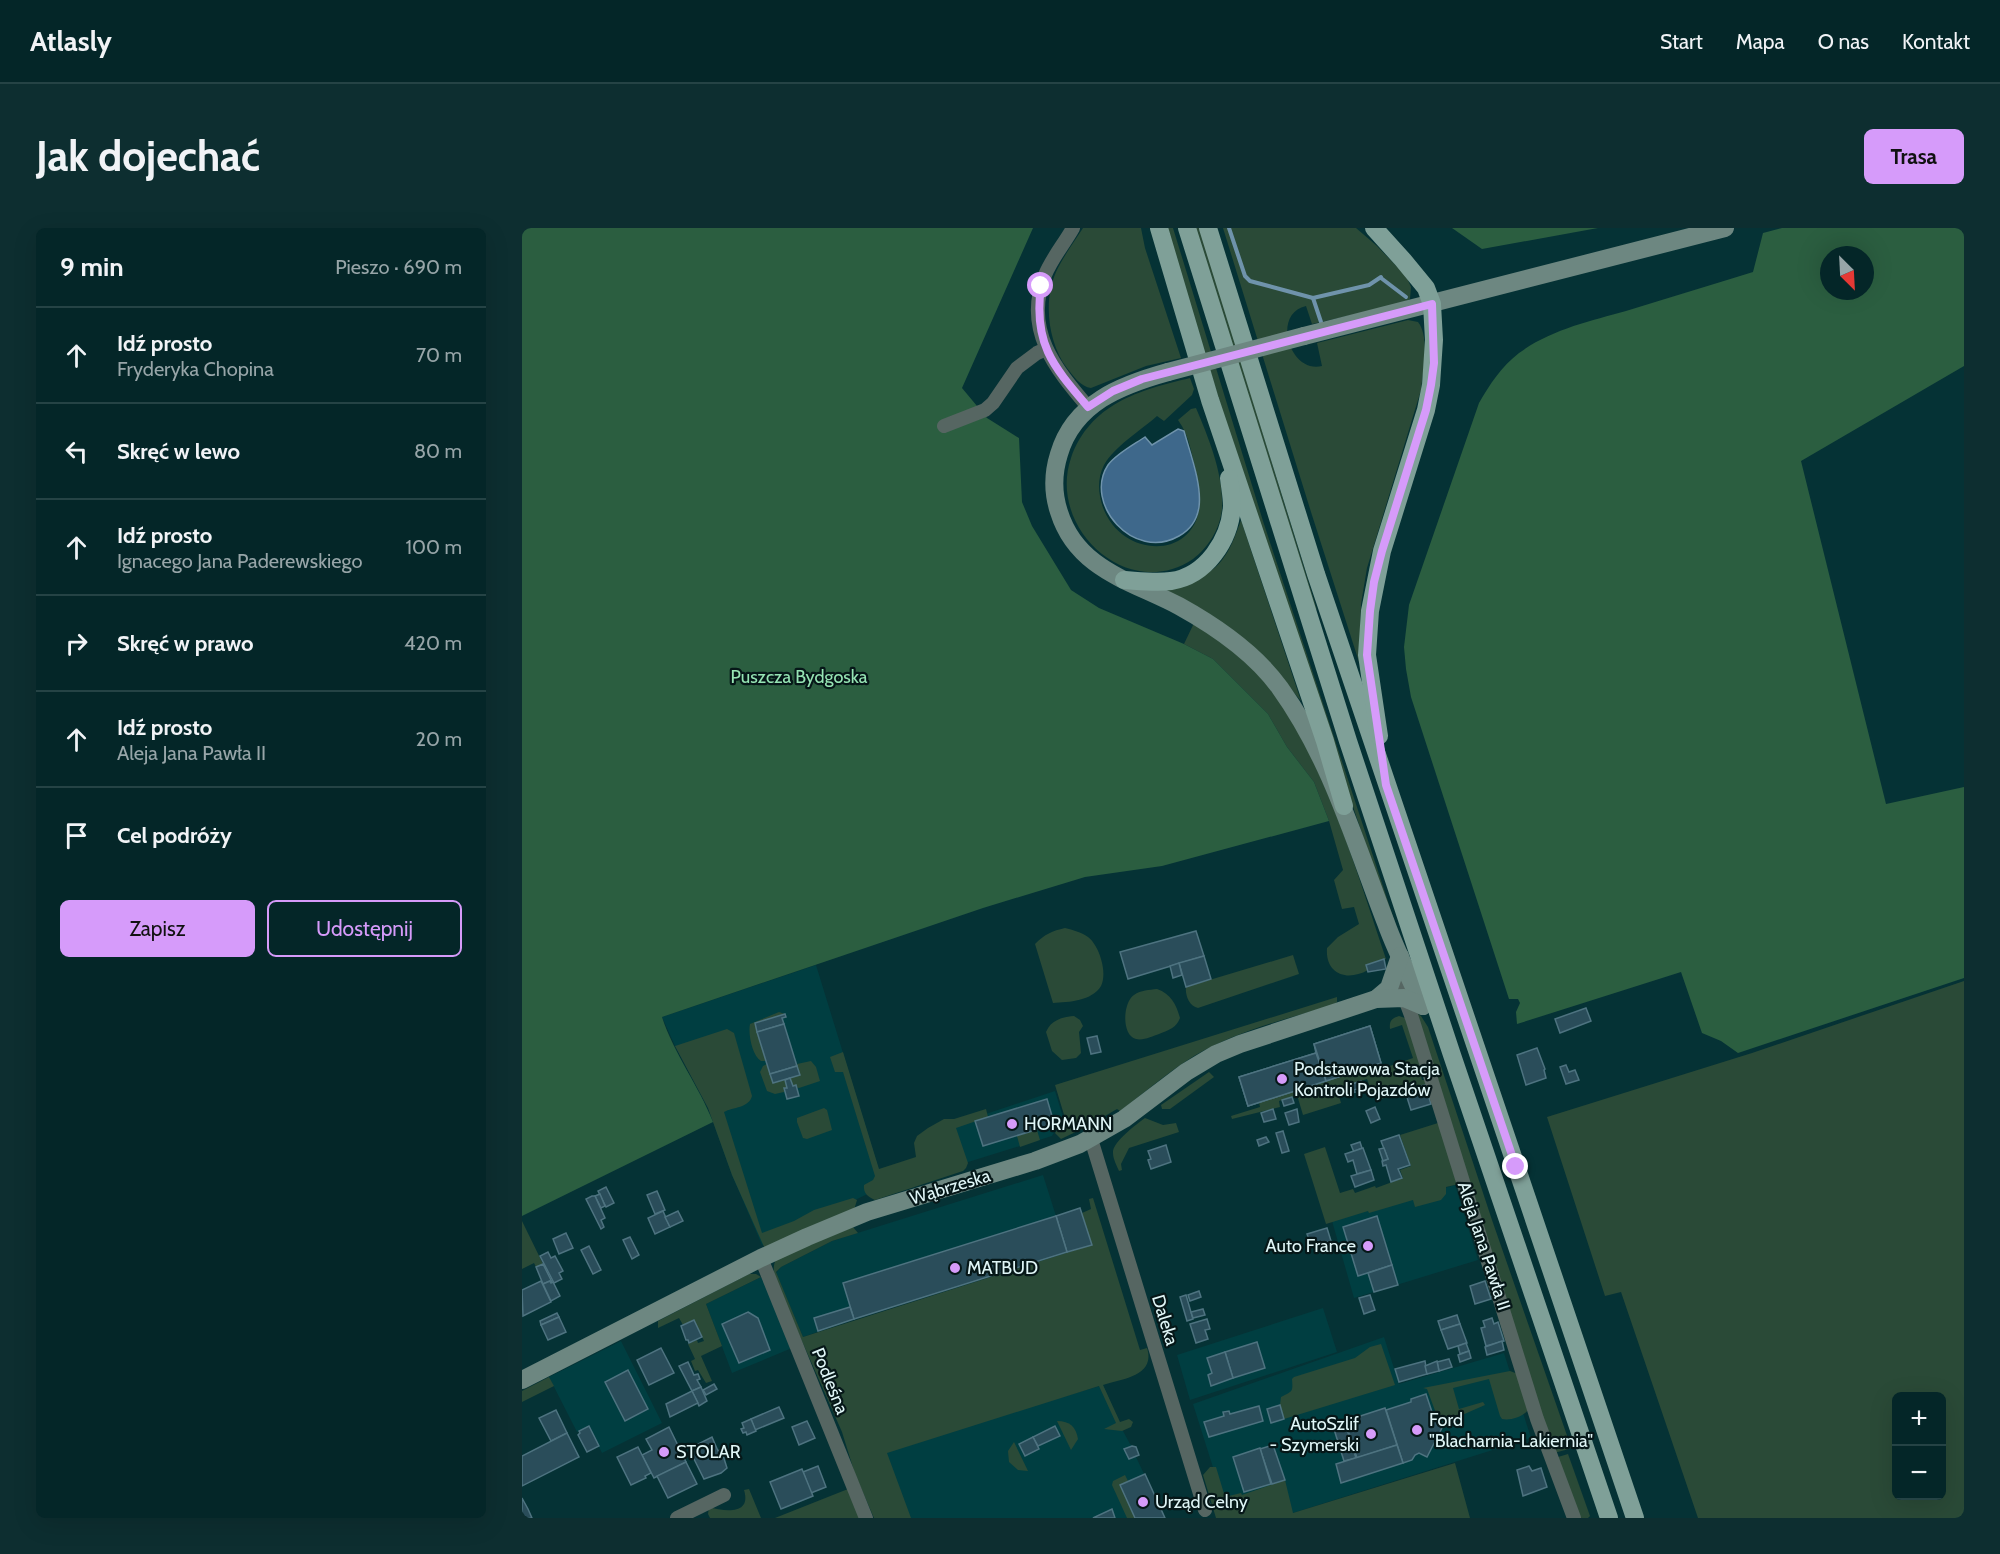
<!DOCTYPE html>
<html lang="pl">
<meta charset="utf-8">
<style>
:root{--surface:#042628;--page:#0d2e30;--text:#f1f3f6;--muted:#97a5a8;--line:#254345;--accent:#d69bfa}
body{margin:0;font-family:Cabin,sans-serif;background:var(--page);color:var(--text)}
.controls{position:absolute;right:18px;bottom:18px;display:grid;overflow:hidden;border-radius:9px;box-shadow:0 6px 24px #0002}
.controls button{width:54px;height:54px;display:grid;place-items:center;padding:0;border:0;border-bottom:2px solid var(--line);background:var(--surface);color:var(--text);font:30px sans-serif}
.compass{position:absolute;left:1298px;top:18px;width:54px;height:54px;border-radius:50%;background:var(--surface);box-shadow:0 6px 24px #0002;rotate:156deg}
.stop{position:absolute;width:18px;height:18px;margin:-14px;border:4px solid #d69bfa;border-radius:50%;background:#fff}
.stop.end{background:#d69bfa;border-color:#fff;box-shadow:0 2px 6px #0008}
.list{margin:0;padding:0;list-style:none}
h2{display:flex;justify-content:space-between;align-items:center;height:78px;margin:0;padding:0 24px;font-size:26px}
h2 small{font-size:20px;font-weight:400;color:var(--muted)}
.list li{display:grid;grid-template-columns:39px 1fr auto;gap:18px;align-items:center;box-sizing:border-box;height:96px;padding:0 24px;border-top:2px solid var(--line)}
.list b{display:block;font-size:22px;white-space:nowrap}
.list p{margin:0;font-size:20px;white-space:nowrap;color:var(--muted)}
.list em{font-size:20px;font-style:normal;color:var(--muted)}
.actions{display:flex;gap:12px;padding:18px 24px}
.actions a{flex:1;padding:14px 0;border:2px solid var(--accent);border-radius:9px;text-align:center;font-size:21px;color:var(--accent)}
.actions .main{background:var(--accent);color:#111}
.icon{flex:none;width:33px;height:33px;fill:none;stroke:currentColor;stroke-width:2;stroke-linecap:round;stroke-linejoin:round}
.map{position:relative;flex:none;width:1442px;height:1290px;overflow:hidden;border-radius:9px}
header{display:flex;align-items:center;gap:36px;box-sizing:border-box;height:84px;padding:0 30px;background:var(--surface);border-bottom:2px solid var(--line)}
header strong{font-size:28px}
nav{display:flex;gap:33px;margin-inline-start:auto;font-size:21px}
.intro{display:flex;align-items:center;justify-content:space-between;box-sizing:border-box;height:144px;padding:0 36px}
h1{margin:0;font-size:42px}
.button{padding:15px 27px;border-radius:9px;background:var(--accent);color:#111;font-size:21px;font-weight:700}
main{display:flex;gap:36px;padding:0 36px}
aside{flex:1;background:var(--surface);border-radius:9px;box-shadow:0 6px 24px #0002}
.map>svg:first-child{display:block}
.built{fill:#003e41}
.green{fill:#2a4a37;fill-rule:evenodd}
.forest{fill:#2b5e40;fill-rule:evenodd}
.water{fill:#3e688b;stroke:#6f93ab;stroke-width:1.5}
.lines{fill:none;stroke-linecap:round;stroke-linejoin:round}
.stream{stroke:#6f93ab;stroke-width:4}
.building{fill:#2a4d5a;stroke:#4e7380;stroke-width:1.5}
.street{stroke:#566662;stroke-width:14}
.secondary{stroke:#6d8781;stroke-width:18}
.primary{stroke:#7fa098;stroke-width:18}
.secondary-bridge{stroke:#6d8781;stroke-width:18}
.route{stroke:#d69bfa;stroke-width:8}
.poi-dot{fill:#d69bfa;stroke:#061718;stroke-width:2}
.labels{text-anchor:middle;stroke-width:4.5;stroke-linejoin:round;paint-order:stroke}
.park-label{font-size:18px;fill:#96e5b4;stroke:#061718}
.poi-label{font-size:18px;fill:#e0f6f7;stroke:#061718;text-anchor:start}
.street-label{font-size:18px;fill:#e0f6f7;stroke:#061718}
</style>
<header>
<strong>Atlasly</strong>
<nav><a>Start</a><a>Mapa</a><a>O nas</a><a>Kontakt</a></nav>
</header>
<div class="intro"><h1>Jak dojechać</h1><a class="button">Trasa</a></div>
<main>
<aside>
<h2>9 min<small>Pieszo · 690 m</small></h2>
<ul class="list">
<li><svg class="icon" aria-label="ahead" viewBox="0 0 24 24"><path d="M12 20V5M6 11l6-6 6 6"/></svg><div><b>Idź prosto</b><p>Fryderyka Chopina</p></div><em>70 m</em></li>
<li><svg class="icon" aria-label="left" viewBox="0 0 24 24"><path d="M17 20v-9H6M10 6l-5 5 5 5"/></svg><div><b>Skręć w lewo</b></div><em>80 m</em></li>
<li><svg class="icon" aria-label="ahead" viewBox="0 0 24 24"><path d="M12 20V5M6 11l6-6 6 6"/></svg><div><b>Idź prosto</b><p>Ignacego Jana Paderewskiego</p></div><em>100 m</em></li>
<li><svg class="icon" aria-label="right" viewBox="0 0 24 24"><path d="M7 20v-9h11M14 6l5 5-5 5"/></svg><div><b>Skręć w prawo</b></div><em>420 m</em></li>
<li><svg class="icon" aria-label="ahead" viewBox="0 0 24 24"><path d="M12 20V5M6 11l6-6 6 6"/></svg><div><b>Idź prosto</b><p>Aleja Jana Pawła II</p></div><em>20 m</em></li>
<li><svg class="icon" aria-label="arrive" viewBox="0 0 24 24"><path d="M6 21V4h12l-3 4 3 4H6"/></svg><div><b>Cel podróży</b></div></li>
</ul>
<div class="actions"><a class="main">Zapisz</a><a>Udostępnij</a></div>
</aside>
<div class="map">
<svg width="1442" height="1290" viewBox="0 0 1442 1290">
<rect width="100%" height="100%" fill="#053235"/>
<g class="built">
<polygon points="294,737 362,958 240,1017 210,947 186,880 153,818 140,789"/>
<polygon points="533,863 541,889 530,908 443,935 431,897"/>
<polygon points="521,947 534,988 321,1055 332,1091 281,1109 254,1045 259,1039 310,1013"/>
<polygon points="933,957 956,1032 832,1070 810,993"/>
<polygon points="239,1049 242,1051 270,1120 210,1145 184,1076"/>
<polygon points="801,1080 815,1124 668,1172 655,1127"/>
<polygon points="862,1109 877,1156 982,1125 1009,1210 755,1290 707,1290 671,1176"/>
<polygon points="99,1113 140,1195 80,1225 67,1199 55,1204 27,1149"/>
<polygon points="581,1157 601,1203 608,1216 614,1220 617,1227 614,1229 643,1290 370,1290 345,1226"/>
</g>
<g class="green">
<path d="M561 0H619L623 20 659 130 624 138 569 160C559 159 551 148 545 140 526 115 521 73 534 44 541 29 552 14 561 0Z"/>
<polygon points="644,0 651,0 741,293 878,710 867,686 724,259"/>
<polygon points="672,0 678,0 795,382 792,379"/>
<path d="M701 0H834L855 18 884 48 889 59 888 71 878 76 790 96 784 78C749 86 768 146 800 138L795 115 886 92 896 94C908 109 901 143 899 162L845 340 839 376 837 434 789 284Z"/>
<path d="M668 150 672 161 670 167 642 193 635 188C619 202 592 219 582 237 577 247 576 258 578 268 590 338 697 338 675 248 670 229 668 208 656 192L669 181 674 180C687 211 702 247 700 281 698 301 686 320 671 331 606 375 525 300 549 230 568 176 617 162 668 150Z"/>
<path d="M719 292 779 473 757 447 640 363C654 358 671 354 684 346 704 335 712 312 719 292Z"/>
<path d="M672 395C705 416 738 443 760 476 766 484 771 494 776 504 815 574 838 654 864 731L844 737 846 742C825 754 803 746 805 720L816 709 837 696 832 679 820 681 812 652 821 642 807 593 792 554 765 519 746 486 691 431 662 416Z"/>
<path d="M543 700C551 702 559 704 566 709 577 717 586 745 579 758 570 773 547 774 531 775L513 716C523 706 530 703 543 700Z"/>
<path d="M771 727 777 746 676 780C667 778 663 767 664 759Z"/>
<path d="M1442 753V1290H1176L1099 1064 1083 1068 1025 889 1230 825ZM1374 1168H1420V1268H1374Z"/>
<path d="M635 761C649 766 654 776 658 790 654 800 647 802 637 806 631 808 621 813 614 811 599 807 601 774 612 767 619 762 627 762 635 761Z"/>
<path d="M815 769V774L811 777C764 791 715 803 672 828 646 844 622 865 598 883L595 881 564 899 539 911 533 905 543 890 533 857Z"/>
<path d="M257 784 263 786 233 795 244 833H239C230 827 226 806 228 796Z"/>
<polygon points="895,785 899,788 906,799 970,992 1049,1219 1047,1221 1032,1225"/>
<path d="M552 788 558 792 561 798 557 804 559 825 554 830 540 832 530 823 524 804C529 792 540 789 552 788Z"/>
<path d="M877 788 886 791 901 841 898 844 900 852H903L911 874 909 876 903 857 856 872 854 868 849 870 847 863 849 862 845 851 815 861 819 875 781 887 775 867 757 873 758 879 710 891 709 888 738 879 737 874 857 836 859 841 891 830 880 797 868 801C867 793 870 790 877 788Z"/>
<path d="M205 801 212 805 230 868C227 880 211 879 202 884L240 1005 272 993 292 982 331 970 335 972 332 982 243 1021 210 947 186 880 153 818Z"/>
<path d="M321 824 357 941 394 929 392 915 395 908 406 900 422 891H432L464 881 466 889 434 900 446 935 444 940 441 943 353 972C346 969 341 965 342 957L351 952 353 948 321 844H313L308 829Z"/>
<polygon points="289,833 294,839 298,853 277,860 271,858 268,850 278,847 275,836"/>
<polygon points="245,836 251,855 263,852 265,860 262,861 262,864 253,866 245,863 238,844 241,838"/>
<polygon points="687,844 692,849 648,881 640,881 639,877"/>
<polygon points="302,880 305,882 310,902 285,911 281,910 275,894 275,890"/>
<path d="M623 890 641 897 654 895 657 904 607 920 599 936 600 942 597 943C595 938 591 931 591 925 590 914 615 896 623 890Z"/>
<polygon points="916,895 937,956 924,959 924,966 919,972 893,979 891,972 847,985 846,983 804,996 782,926 803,919 818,965 831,961 833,965 853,958 854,960 881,950 878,942 889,938 878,907"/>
<polygon points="515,902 518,912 498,919 495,908"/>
<path d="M571 970 618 1122 625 1120C634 1148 600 1151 581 1157L598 1194 607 1191 611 1194 609 1199 600 1203 582 1201 594 1195 577 1158 365 1225 389 1290H352L333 1246 320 1204 253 1052C252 1044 250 1037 255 1030L331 999 336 1005 310 1013 259 1039 254 1044 281 1109 569 1017 560 985 569 981 567 971Z"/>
<polygon points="0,993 21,1036 14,1039 12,1035 0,1041"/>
<polygon points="227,1046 234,1046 239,1049 184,1076 200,1118 179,1128 190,1153 184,1155 176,1142 173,1143 169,1133 173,1131 166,1116 175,1112 176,1115 182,1113 172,1092 161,1097 157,1090 136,1100 136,1093"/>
<path d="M859 1116 873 1157 762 1191 758 1177 759 1169C771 1163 771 1164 770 1151L772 1149 833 1130 848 1119Z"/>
<path d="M988 1143 996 1146 1007 1181C1002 1188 989 1193 980 1191L978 1188 967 1151 931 1160 937 1181 961 1174 963 1177 931 1191 915 1188 905 1161 901 1160Z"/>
<polygon points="27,1149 32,1158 0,1174 0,1163"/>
<path d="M535 1193C548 1193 554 1199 556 1211L549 1222Z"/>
<polygon points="492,1214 506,1243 496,1242 487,1234 486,1223"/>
<polygon points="1046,1226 1068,1288 1066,1290 1058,1290 1036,1229"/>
<polygon points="933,1235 948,1290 694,1290 681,1247 688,1239 694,1239 703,1269 719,1265 720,1267 763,1252 771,1285"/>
<polygon points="603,1247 606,1253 599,1257 613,1290 605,1290 590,1257 591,1253"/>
<path d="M227 1261 239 1290H188L186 1286 187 1279C201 1283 230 1288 222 1262Z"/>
<polygon points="326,1261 338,1290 253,1290"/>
</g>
<g class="forest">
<path d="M0 0H511L440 160 465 190 497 210 500 274 510 298 549 362 577 380 662 416 691 431 746 486 765 519 792 554 807 593 640 638 563 649 461 680 140 789C152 826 177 858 191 894L0 988Z"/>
<polygon points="930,0 1076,0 960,21"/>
<path d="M1260 0H1442V138L1279 233 1364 576 1442 559V750L1216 825 1199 813 1180 805 1159 744 995 796 994 784 998 775 996 771H987L889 469 884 441 882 419 887 377 957 175C968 156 979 139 997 125 1028 102 1068 93 1104 83 1146 70 1189 57 1231 44L1241 5ZM1307 27H1343V63H1307Z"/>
</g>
<path class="water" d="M656 201 662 203C668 225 680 256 677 279 675 292 668 302 657 308 611 334 561 275 586 237 594 226 611 217 623 209L630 217Z"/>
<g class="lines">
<g class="stream">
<polyline points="707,0 723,48 728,53 791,70 847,57 859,49"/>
<polyline points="859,50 884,69"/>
<polyline points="791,70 799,94"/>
</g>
</g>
<g class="building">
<polygon points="674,703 682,728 606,751 598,724"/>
<polygon points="682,728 689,751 664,759 657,735"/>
<polygon points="862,731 864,741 846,744 844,737"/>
<polygon points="657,735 660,747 651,750 648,738"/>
<polygon points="1064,780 1069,793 1038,805 1033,791"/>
<polygon points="263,786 264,789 260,790 262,796 235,804 233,795"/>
<polygon points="262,796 275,838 248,846 235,804"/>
<polygon points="848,798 859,835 726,878 717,849 794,825 792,816"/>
<polygon points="848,798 859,835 804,853 792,816"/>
<polygon points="575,808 579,824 569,826 565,810"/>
<polygon points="1015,820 1023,841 1022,842 1024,850 1004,857 995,827"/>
<polygon points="794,825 804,853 726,878 717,849"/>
<polygon points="1044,837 1047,844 1053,842 1057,852 1044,856 1038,839"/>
<polygon points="275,838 278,847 251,855 248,846"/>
<polygon points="268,850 271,858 274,857 277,868 265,871 262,860 265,860 263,852"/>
<polygon points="839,853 841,859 832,862 833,864 828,866 827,864 817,867 815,861"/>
<polygon points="903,857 909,876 889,882 883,863"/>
<polygon points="770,869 772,875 762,878 760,872"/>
<polygon points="525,871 530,888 523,899 461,918 453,893"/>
<polygon points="853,879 858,891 849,895 844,883"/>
<polygon points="751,881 754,891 742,894 739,885"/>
<polygon points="775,881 777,894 767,897 763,885"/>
<polygon points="761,903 767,923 760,925 754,905"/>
<polygon points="877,907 888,937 876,941 880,950 869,954 864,937 861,938 860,933 866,931 859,913"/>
<polygon points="744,909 747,914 737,918 735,912"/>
<polygon points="838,914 840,920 832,924 829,917"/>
<polygon points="644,917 649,934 629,941 626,932 629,931 626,923"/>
<polygon points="841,920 849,942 835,946 831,932 826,934 823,926"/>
<polygon points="862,920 866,931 861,933 857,921"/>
<polygon points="849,942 852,952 833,959 829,948"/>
<polygon points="84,959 92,975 84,979 76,963"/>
<polygon points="135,963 143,982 133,986 125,967"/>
<polygon points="78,966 83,978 79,980 73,968"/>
<polygon points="70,968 73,968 83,990 79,992 82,999 79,1001 64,971"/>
<polygon points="558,980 570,1017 545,1024 534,988"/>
<polygon points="141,983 148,999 133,1006 126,990"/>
<polygon points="156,983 161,993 148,999 143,989"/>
<polygon points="534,988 545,1024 332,1091 321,1055"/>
<polygon points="855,988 870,1037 836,1048 821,999"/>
<polygon points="805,1000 809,1013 790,1019 785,1006"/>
<polygon points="44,1005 51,1020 37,1026 31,1011"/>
<polygon points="108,1009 117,1027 110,1031 101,1012"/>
<polygon points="67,1018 79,1042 71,1046 59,1022"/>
<polygon points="26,1024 29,1030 33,1028 41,1043 37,1045 40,1051 32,1055 18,1028"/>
<polygon points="21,1036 30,1054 29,1055 28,1053 21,1056 14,1039"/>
<polygon points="870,1037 876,1057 852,1064 846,1045"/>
<polygon points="19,1053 29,1074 1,1088 0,1062"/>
<polygon points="28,1053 29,1055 31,1054 38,1068 29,1073 21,1056"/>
<polygon points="963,1053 969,1071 953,1076 948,1058"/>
<polygon points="677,1063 679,1069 668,1073 666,1067"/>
<polygon points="664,1067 671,1091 665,1093 658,1069"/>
<polygon points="848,1067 853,1082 842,1086 837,1070"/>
<polygon points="328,1079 332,1091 296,1103 292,1090"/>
<polygon points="681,1081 683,1087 671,1090 669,1084"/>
<polygon points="226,1084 236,1090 248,1122 217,1135 200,1096"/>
<polygon points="35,1085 37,1089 19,1097 18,1093"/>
<polygon points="935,1087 938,1096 919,1102 916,1093"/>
<polygon points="37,1089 44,1104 26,1112 19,1097"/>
<polygon points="970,1090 972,1096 976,1094 982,1113 964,1118 959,1100 963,1099 961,1093"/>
<polygon points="685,1091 688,1101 683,1102 686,1111 674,1115 668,1096"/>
<polygon points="172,1092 180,1109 167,1115 166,1112 164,1112 159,1098"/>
<polygon points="938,1096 945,1115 926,1121 919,1102"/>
<polygon points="980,1113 982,1122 965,1127 963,1119"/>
<polygon points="735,1114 743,1140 711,1150 703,1124"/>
<polygon points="944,1115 947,1123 938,1126 936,1118"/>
<polygon points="139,1120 152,1145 127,1157 115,1132"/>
<polygon points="947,1123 949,1130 938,1134 936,1127"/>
<polygon points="703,1124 711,1150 689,1158 686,1147 690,1145 685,1130"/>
<polygon points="927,1131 930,1139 917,1143 915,1134"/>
<polygon points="903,1133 905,1146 877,1154 873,1141"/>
<polygon points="915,1133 917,1143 905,1146 903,1138"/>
<polygon points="166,1134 172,1147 176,1146 178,1151 175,1152 179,1159 170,1163 157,1138"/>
<polygon points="106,1142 126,1181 103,1193 83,1154"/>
<polygon points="192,1156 195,1161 184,1167 181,1162"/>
<polygon points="179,1159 185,1173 177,1178 170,1163"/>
<polygon points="170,1163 176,1175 148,1189 144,1176"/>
<polygon points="904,1166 912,1190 922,1196 905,1229 897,1225 893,1227 890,1232 881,1235 864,1182 889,1174 889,1171"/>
<polygon points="758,1177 762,1191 749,1195 745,1181"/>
<polygon points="737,1178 741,1193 687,1209 682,1194 702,1188 701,1184 707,1183 708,1186"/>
<polygon points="257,1179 262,1190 233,1202 229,1191"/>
<polygon points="863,1180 875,1217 835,1230 823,1193"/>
<polygon points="34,1182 45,1205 29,1213 17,1190"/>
<polygon points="229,1191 234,1203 225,1207 224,1204 221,1205 219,1201 222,1200 220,1195"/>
<polygon points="285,1193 293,1210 277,1217 270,1199"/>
<polygon points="823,1195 834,1230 822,1233 811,1198"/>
<polygon points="67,1198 77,1218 65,1224 56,1207 58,1205 57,1203"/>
<polygon points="533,1198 538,1208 516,1218 511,1209"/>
<polygon points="147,1199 164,1234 132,1250 120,1227 130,1222 124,1211"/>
<polygon points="45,1205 57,1229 0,1258 0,1228"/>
<polygon points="190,1209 196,1223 199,1221 205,1240 199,1245 182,1251 169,1225 176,1222 174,1217"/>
<polygon points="511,1209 517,1221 503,1228 497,1216"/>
<polygon points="751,1217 763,1252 750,1256 738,1221"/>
<polygon points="875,1217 881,1235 819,1255 814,1236"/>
<polygon points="610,1218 614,1219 617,1227 607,1231 602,1221"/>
<polygon points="116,1219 129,1245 123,1248 124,1250 109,1257 95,1229"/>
<polygon points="738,1220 749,1256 722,1264 711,1229"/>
<polygon points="164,1234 175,1256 146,1270 135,1248"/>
<polygon points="296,1238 304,1259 289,1265 281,1244"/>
<polygon points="1007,1238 1010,1243 1019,1240 1025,1259 1001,1268 995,1242"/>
<polygon points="280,1241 291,1268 259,1281 248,1254"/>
<polygon points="623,1246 643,1290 613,1290 598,1257"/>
<polygon points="0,1270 6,1281 10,1290 0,1290"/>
<polygon points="590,1281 593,1290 571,1290"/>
</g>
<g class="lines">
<g class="street">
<path d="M551 0C542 16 530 30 523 47 501 102 533 140 566 179"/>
<polyline points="422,198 463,182 471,175 495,140 515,125 524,121"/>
<polyline points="873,744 890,790 1015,1191 1052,1290"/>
<polyline points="569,911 683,1282"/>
<polyline points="239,1030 344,1290"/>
<polyline points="155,1290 202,1267"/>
</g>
<g class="secondary">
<polyline points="782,108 1203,0"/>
<path d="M646 144C599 157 552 175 537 226 531 245 531 266 537 284 555 342 610 353 657 378 695 399 733 425 758 460 809 531 833 615 864 695 874 723 888 750 901 778"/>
<polyline points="854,771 867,760 878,728"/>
<polyline points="0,1152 239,1030 285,1009 345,984 513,933 558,916 602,891 664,844 694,826 718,816 854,771 882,770 901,778"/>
</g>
<g class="primary">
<polyline points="637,0 688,172 803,513 822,578"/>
<polyline points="665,0 826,513 930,827 1087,1290"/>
<polyline points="686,0 794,346 1113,1290"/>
<polyline points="852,0 881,32 904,60 910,76 912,112 909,157 904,182 860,323 848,383 845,427 857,508"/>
<path d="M602 352C618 353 634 355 649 353 684 348 708 312 710 278 710 269 708 259 707 250"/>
</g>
<polyline class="secondary-bridge" points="646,144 782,108"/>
</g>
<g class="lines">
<path class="route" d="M519 58C511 116 531 138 566 179L591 163 620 151 910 76 912 135 909 157 904 182 860 323 852 354 848 383 845 427 864 557 994 939"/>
</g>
<g class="poi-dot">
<circle cx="760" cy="851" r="6"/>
<circle cx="490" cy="896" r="6"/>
<circle cx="846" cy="1018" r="6"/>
<circle cx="433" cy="1040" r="6"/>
<circle cx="895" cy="1202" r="6"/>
<circle cx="849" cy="1206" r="6"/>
<circle cx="142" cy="1224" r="6"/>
<circle cx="621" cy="1274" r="6"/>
</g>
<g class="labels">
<g class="park-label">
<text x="277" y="455">Puszcza Bydgoska</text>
</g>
<g class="poi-label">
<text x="772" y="847">Podstawowa Stacja<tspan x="772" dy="21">Kontroli Pojazdów</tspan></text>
<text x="502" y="902">HORMANN</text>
<text x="834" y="1024" text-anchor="end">Auto France</text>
<text x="445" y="1046">MATBUD</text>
<text x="907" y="1198">Ford<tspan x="907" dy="21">"Blacharnia-Lakiernia"</tspan></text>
<text x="837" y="1202" text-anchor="end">AutoSzlif<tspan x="837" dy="21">- Szymerski</tspan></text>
<text x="154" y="1230">STOLAR</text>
<text x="633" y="1280">Urząd Celny</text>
</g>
<g class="street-label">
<text transform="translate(428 959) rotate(-17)" y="6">Wąbrzeska</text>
<text transform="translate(962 1018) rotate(72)" y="6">Aleja Jana Pawła II</text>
<text transform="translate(643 1092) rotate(73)" y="6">Daleka</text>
<text transform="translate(308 1153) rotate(68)" y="6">Podleśna</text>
</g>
</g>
</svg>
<div class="controls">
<button>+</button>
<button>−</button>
</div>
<svg class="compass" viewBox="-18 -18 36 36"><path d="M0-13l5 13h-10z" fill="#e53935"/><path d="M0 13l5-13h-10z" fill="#97a5a8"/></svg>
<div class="stop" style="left:519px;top:58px"></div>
<div class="stop end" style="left:994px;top:939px"></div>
</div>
</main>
